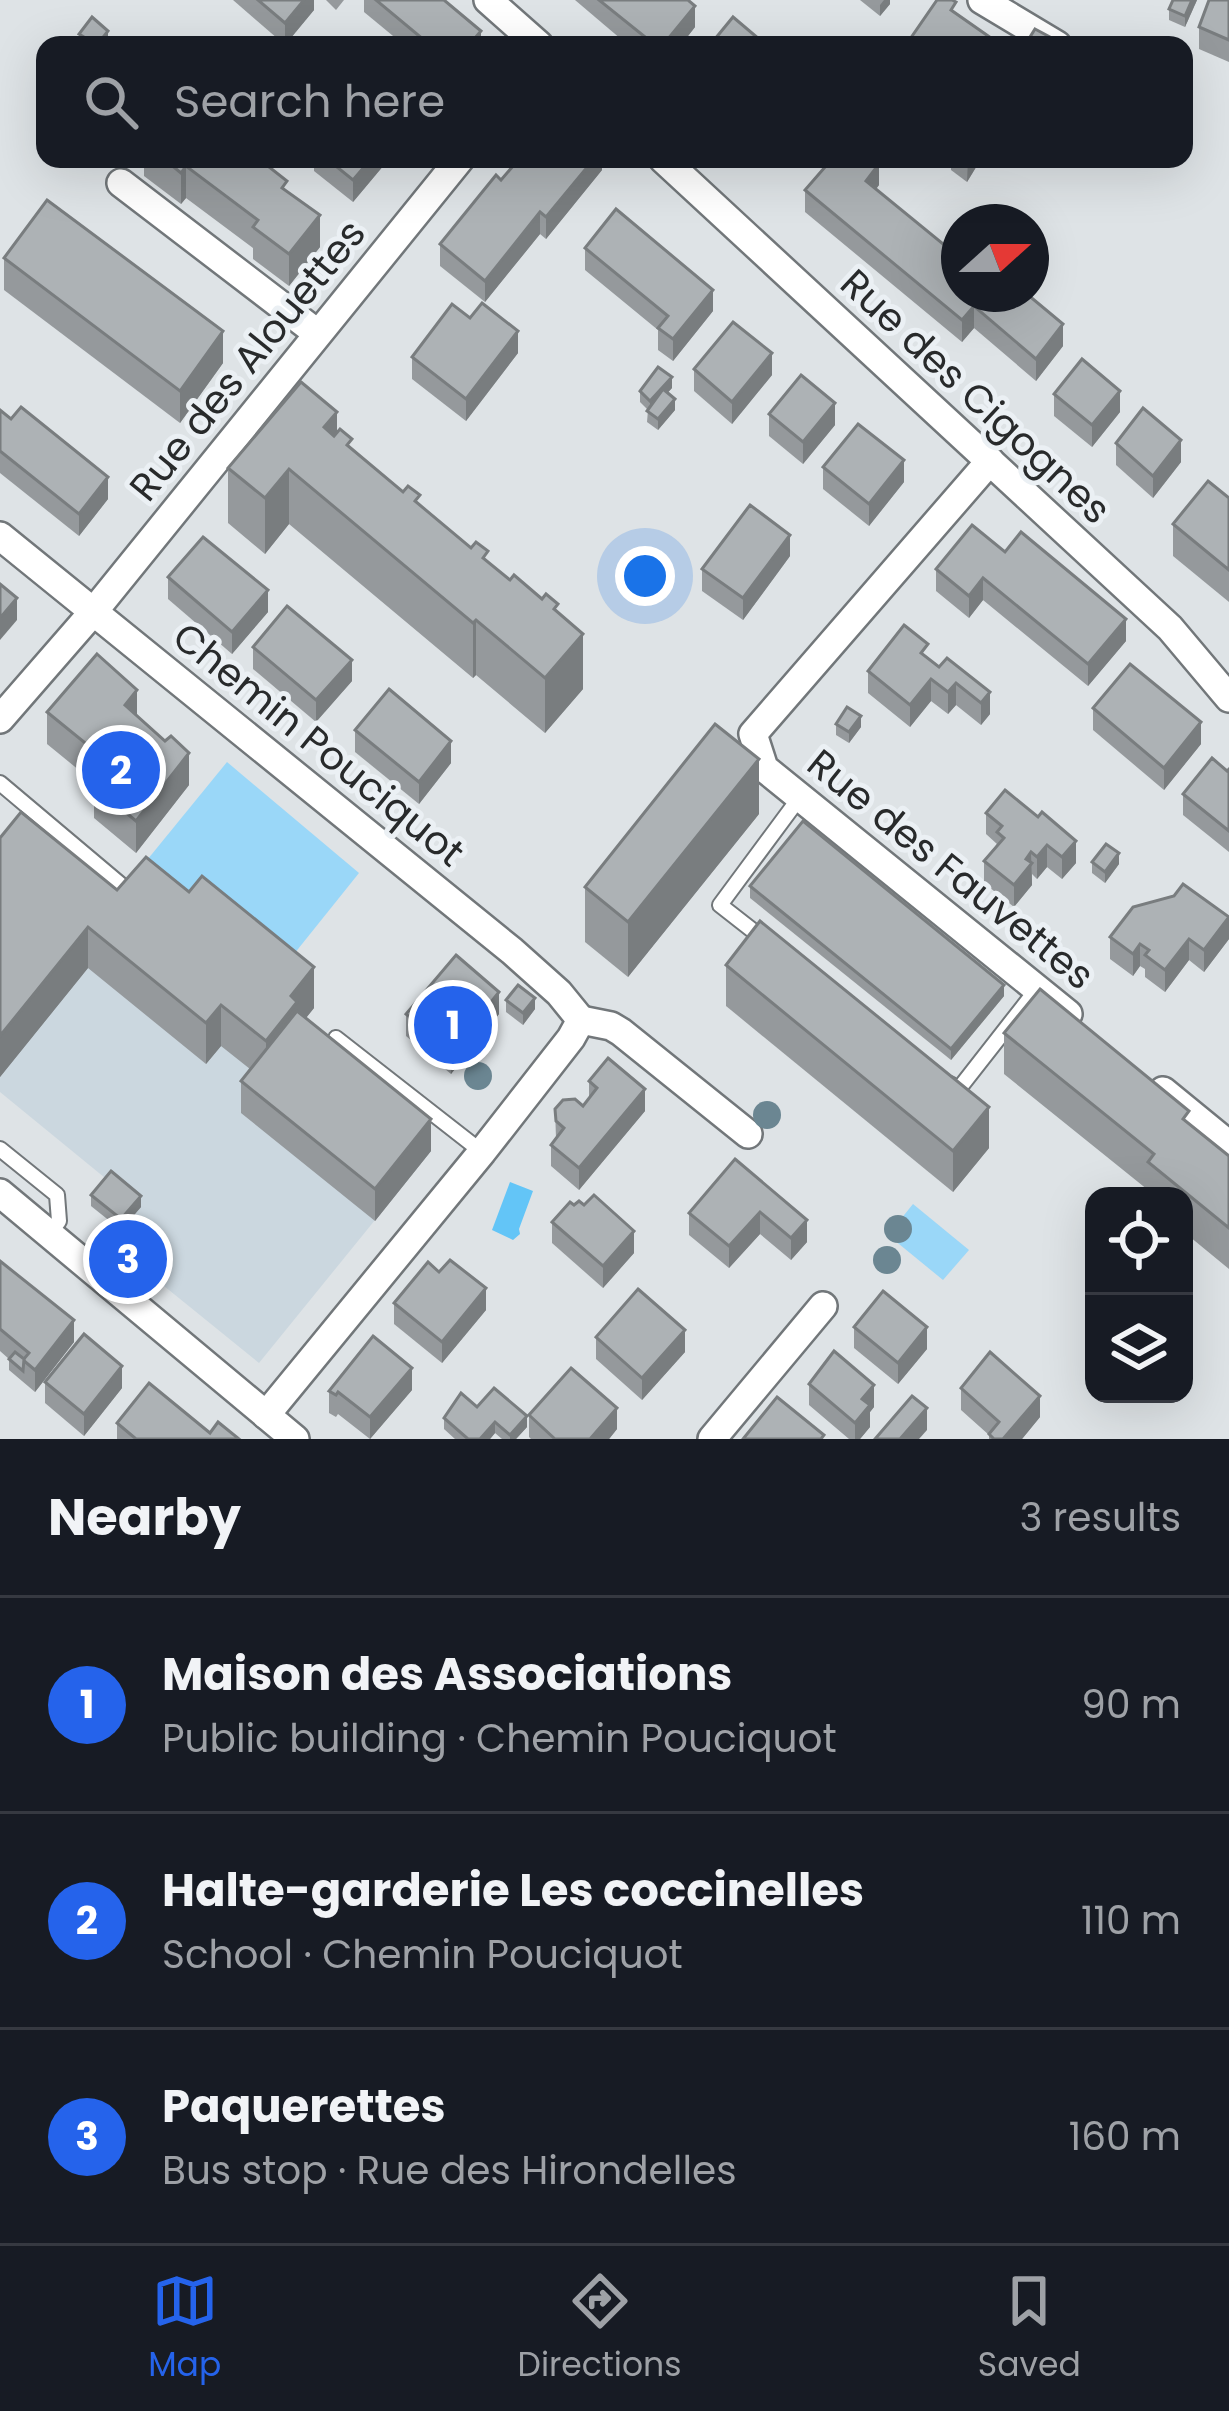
<!DOCTYPE html>
<meta charset="utf-8">
<style>
:root{--surface:#171b24;--page:#242831;--text:#f1f3f6;--muted:#9ea1a6;--line:#363941;--accent:#2563eb}
body{margin:0;font-family:Poppins,sans-serif;background:var(--page);color:var(--text)}
.controls{position:absolute;right:36px;bottom:36px;display:grid;overflow:hidden;border-radius:24px;box-shadow:0 12px 48px #0002}
.controls button{width:108px;height:108px;display:grid;place-items:center;padding:0;border:0;border-bottom:3px solid var(--line);background:var(--surface);color:var(--text);font:60px sans-serif}
.compass{position:absolute;left:941px;top:204px;width:108px;height:108px;border-radius:50%;background:var(--surface);box-shadow:0 12px 48px #0002;rotate:69deg}
.you{position:absolute;left:645px;top:576px;width:42px;height:42px;margin:-30px;border:9px solid #fff;border-radius:50%;background:#1a73e8;box-shadow:0 0 0 18px #1a73e833}
.badge{display:grid;place-items:center;width:78px;height:78px;border-radius:50%;background:var(--accent);color:#fff;font-size:39px;font-weight:700}
.pin{position:absolute;translate:-50% -50%;border:6px solid #fff;box-shadow:0 3px 12px #0006}
.list{margin:0;padding:0;list-style:none}
h2{display:flex;justify-content:space-between;align-items:center;height:156px;margin:0;padding:0 48px;font-size:51px}
h2 small{font-size:39px;font-weight:400;color:var(--muted)}
.list li{display:grid;grid-template-columns:78px 1fr auto;gap:36px;align-items:center;box-sizing:border-box;height:216px;padding:0 48px;border-top:3px solid var(--line)}
.list b{display:block;font-size:45px;white-space:nowrap}
.list p{margin:0;font-size:39px;white-space:nowrap;color:var(--muted)}
.list em{font-size:39px;font-style:normal;color:var(--muted)}
.icon{flex:none;width:66px;height:66px;fill:none;stroke:currentColor;stroke-width:2;stroke-linecap:round;stroke-linejoin:round}
.map{position:relative;flex:none;width:1229px;height:1439px;overflow:hidden}
.search{position:absolute;background:var(--surface);box-shadow:0 12px 48px #0002;left:36px;right:36px;top:36px;height:132px;display:flex;align-items:center;gap:30px;box-sizing:border-box;padding:0 42px;border-radius:24px;color:var(--muted);font-size:45px}
.sheet{height:804px;background:var(--surface)}
nav{display:flex;justify-content:space-around;align-items:center;box-sizing:border-box;height:168px;border-top:3px solid var(--line);background:var(--surface);font-size:33px;color:var(--muted)}
nav a{display:grid;justify-items:center;gap:6px}
nav .on{color:var(--accent)}
.map>svg:first-child{display:block}
.built{fill:#cbd7df}
.green{fill:#9ad7f8}
.water{fill:#63c5f7}
.lines{fill:none;stroke-linecap:round;stroke-linejoin:round}
.lane-casing{stroke:#72777a;stroke-width:18}
.street-casing{stroke:#72777a;stroke-width:32}
.lane{stroke:#fff;stroke-width:14}
.street{stroke:#fff;stroke-width:27}
.tree{fill:#6b8692}
.wall{fill:#95999c}
.shaded-wall{fill:#797d7f}
.building{fill:#adb2b5;stroke:#797d7f;stroke-width:3}
.labels{text-anchor:middle;stroke-width:10;stroke-linejoin:round;paint-order:stroke}
.street-label{font-size:39px;fill:#282a2b;stroke:#ebf0f4}
</style>
<div class="map">
<svg width="1229" height="1439" viewBox="0 0 1229 1439">
<rect width="100%" height="100%" fill="#dee3e6"/>
<polygon class="built" points="0,879 291,1036 431,1151 259,1363 111,1243 121,1230 91,1206 110,1182 0,1092"/>
<g class="green">
<polygon points="227,762 359,873 278,974 143,865"/>
<polygon points="913,1204 969,1250 943,1280 888,1235"/>
</g>
<polygon class="water" points="510,1182 533,1191 519,1229 520,1234 513,1240 492,1230"/>
<g class="lines">
<g class="lane-casing">
<g id="lane">
<polyline points="0,783 133,895"/>
<polyline points="766,941 720,905 800,797"/>
<polyline points="336,1038 482,1152"/>
<polyline points="950,1084 958,1090 1037,989"/>
<polyline points="0,1149 57,1195 59,1221 50,1233"/>
</g>
</g>
<g class="street-casing">
<g id="street">
<polyline points="488,0 539,45"/>
<polyline points="982,0 1057,45"/>
<polyline points="663,159 1170,628 1229,698"/>
<polyline points="121,183 317,333"/>
<polyline points="990,461 753,734 764,768 1068,1014"/>
<polyline points="0,536 512,951 559,993 581,1020"/>
<polyline points="0,719 94,611 460,159"/>
<polyline points="581,1020 611,1026 621,1032 748,1134"/>
<polyline points="1163,1091 1229,1145"/>
<polyline points="0,1193 295,1439"/>
<polyline points="266,1415 482,1152 571,1038 581,1020"/>
<polyline points="712,1439 823,1306"/>
</g>
</g>
<use href="#lane" class="lane"/>
<use href="#street" class="street"/>
</g>
<g class="tree">
<circle cx="478" cy="1076" r="14"/>
<circle cx="767" cy="1115" r="14"/>
<circle cx="898" cy="1229" r="14"/>
<circle cx="887" cy="1260" r="14"/>
</g>
<g class="wall">
<polygon points="233,0 314,0 314,10 285,45"/>
<polygon points="326,0 344,0 336,10"/>
<polygon points="364,0 444,0 481,45 404,45 364,12"/>
<polygon points="575,0 688,0 695,27 681,45 628,45"/>
<polygon points="860,0 890,0 890,4 880,16"/>
<polygon points="1173,0 1197,0 1185,27 1169,20 1169,9"/>
<polygon points="1229,0 1229,62 1199,49 1199,27"/>
<polygon points="79,34 108,42 106,45 79,45"/>
<polygon points="144,159 259,159 287,191 320,247 289,286 253,259 253,248 186,198 181,204 144,176"/>
<polygon points="314,159 389,159 353,202 314,171"/>
<polygon points="602,159 602,170 546,239 540,234 485,302 440,266 440,244 501,180"/>
<polygon points="951,159 981,159 967,182 951,170"/>
<polygon points="879,185 876,189 1063,346 1036,381 974,328 962,342 805,212 805,190"/>
<polygon points="585,248 713,311 673,361 658,350 658,330 585,270"/>
<polygon points="4,258 223,363 180,423 4,290"/>
<polygon points="470,318 518,353 466,421 412,379 412,357"/>
<polygon points="694,369 772,375 732,424 694,391"/>
<polygon points="672,388 667,393 675,410 658,430 647,422 648,410 640,402 640,391"/>
<polygon points="1054,394 1120,412 1092,447 1054,416"/>
<polygon points="0,410 108,499 79,536 0,473"/>
<polygon points="769,414 835,425 803,464 769,436"/>
<polygon points="337,433 352,449 510,580 558,613 583,689 545,733 476,675 473,678 289,524 265,554 228,523 228,468"/>
<polygon points="1116,443 1181,462 1153,498 1116,465"/>
<polygon points="823,467 904,482 869,526 823,489"/>
<polygon points="1229,498 1229,602 1173,556 1173,524"/>
<polygon points="1005,552 1126,641 1088,686 983,600 969,618 936,591 936,569"/>
<polygon points="790,556 743,620 702,591 702,569"/>
<polygon points="168,577 268,612 232,654 168,599"/>
<polygon points="253,647 352,681 316,722 253,669"/>
<polygon points="947,658 990,714 981,725 956,705 948,714 931,701 910,727 868,693 868,671 928,659 939,667"/>
<polygon points="1093,708 1201,744 1164,790 1093,730"/>
<polygon points="47,712 137,716 189,785 136,853 94,818 94,786 96,784 47,744"/>
<polygon points="836,724 861,727 849,743 836,735"/>
<polygon points="355,730 451,763 419,804 355,752"/>
<polygon points="1229,769 1229,852 1183,815 1183,794"/>
<polygon points="1005,790 1076,863 1062,879 1047,867 1037,879 1032,874 1032,885 1014,907 984,883 984,861 997,844 986,834 986,813"/>
<polygon points="759,814 628,977 585,942 585,887"/>
<polygon points="0,838 117,890 314,1008 306,1018 431,1151 375,1221 241,1113 241,1081 250,1069 221,1046 206,1064 88,968 0,1077"/>
<polygon points="1092,862 1119,864 1105,883 1092,873"/>
<polygon points="750,886 1004,996 951,1060 750,898"/>
<polygon points="1110,937 1229,939 1204,972 1189,960 1165,992 1145,977 1145,969 1140,966 1133,976 1110,959"/>
<polygon points="726,965 989,1148 953,1192 726,1006"/>
<polygon points="506,1000 535,1009 523,1025 506,1012"/>
<polygon points="406,1014 499,1014 451,1074 406,1036"/>
<polygon points="1004,1033 1189,1124 1229,1156 1229,1269 1184,1232 1184,1196 1148,1196 1148,1190 1004,1074"/>
<polygon points="589,1081 645,1111 579,1190 551,1166 551,1145 556,1138 555,1109 583,1106 589,1098"/>
<polygon points="735,1159 807,1242 791,1260 760,1234 729,1268 689,1235 689,1213"/>
<polygon points="91,1195 141,1207 121,1230 91,1206"/>
<polygon points="552,1222 634,1253 603,1288 552,1243"/>
<polygon points="0,1261 74,1342 35,1392 9,1370 9,1359 0,1351"/>
<polygon points="439,1272 486,1310 442,1363 394,1324 394,1303"/>
<polygon points="854,1327 927,1349 898,1384 854,1348"/>
<polygon points="596,1337 685,1352 642,1400 596,1359"/>
<polygon points="45,1382 122,1388 84,1436 45,1403"/>
<polygon points="809,1384 874,1407 870,1412 870,1427 860,1439 849,1439 809,1405"/>
<polygon points="961,1388 1040,1417 1022,1439 989,1439 989,1435 961,1410"/>
<polygon points="412,1390 370,1439 338,1414 336,1417 329,1413 329,1391"/>
<polygon points="477,1407 527,1427 516,1439 502,1439 495,1433 490,1439 455,1439 444,1429 444,1418"/>
<polygon points="529,1415 617,1429 609,1439 531,1439 529,1437"/>
<polygon points="117,1423 210,1433 239,1439 117,1439"/>
</g>
<g class="shaded-wall">
<polygon points="304,0 314,0 314,10 285,45 285,23"/>
<polygon points="884,0 890,0 890,4 880,16 880,5"/>
<polygon points="1192,0 1197,0 1185,27 1185,16"/>
<polygon points="695,6 695,27 681,45 663,45"/>
<polygon points="108,31 108,42 106,45 97,45"/>
<polygon points="481,31 481,45 469,45"/>
<polygon points="371,159 389,159 353,202 353,180"/>
<polygon points="594,159 602,159 602,170 546,239 546,217"/>
<polygon points="968,159 981,159 967,182"/>
<polygon points="879,164 879,185 866,202 866,181"/>
<polygon points="186,166 186,198 181,204 181,173"/>
<polygon points="540,212 540,234 485,302 485,281"/>
<polygon points="320,215 320,247 289,286 289,254"/>
<polygon points="713,290 713,311 673,361 673,339"/>
<polygon points="974,306 974,328 962,342 962,320"/>
<polygon points="1063,324 1063,346 1036,381 1036,359"/>
<polygon points="223,331 223,363 180,423 180,391"/>
<polygon points="518,331 518,353 466,421 466,399"/>
<polygon points="772,353 772,375 732,424 732,402"/>
<polygon points="672,377 672,388 650,412 650,401"/>
<polygon points="1120,391 1120,412 1092,447 1092,425"/>
<polygon points="675,399 675,410 658,430 658,419"/>
<polygon points="835,403 835,425 803,464 803,442"/>
<polygon points="337,412 337,468 324,427"/>
<polygon points="1181,440 1181,462 1153,498 1153,476"/>
<polygon points="904,460 904,482 869,526 869,504"/>
<polygon points="289,469 289,524 265,554 265,498"/>
<polygon points="108,477 108,499 79,536 79,514"/>
<polygon points="790,535 790,556 743,620 743,598"/>
<polygon points="983,578 983,600 969,618 969,596"/>
<polygon points="268,590 268,612 232,654 232,632"/>
<polygon points="17,598 17,620 0,640 0,618"/>
<polygon points="1126,619 1126,641 1088,686 1088,664"/>
<polygon points="476,620 476,675 473,678 473,623"/>
<polygon points="583,634 583,689 545,733 545,678"/>
<polygon points="352,660 352,681 316,722 316,700"/>
<polygon points="931,679 931,701 910,727 910,705"/>
<polygon points="956,683 956,705 948,714 948,692"/>
<polygon points="137,690 137,722 125,705"/>
<polygon points="990,692 990,714 981,725 981,703"/>
<polygon points="861,716 861,727 849,743 849,732"/>
<polygon points="1201,722 1201,744 1164,790 1164,768"/>
<polygon points="451,741 451,763 419,804 419,782"/>
<polygon points="189,753 189,785 136,853 136,821"/>
<polygon points="759,759 759,814 628,977 628,922"/>
<polygon points="1076,841 1076,863 1062,879 1062,857"/>
<polygon points="1047,845 1047,867 1037,879 1037,857"/>
<polygon points="1031,852 1032,885 1014,907 1014,885"/>
<polygon points="1119,853 1119,864 1105,883 1105,872"/>
<polygon points="1229,917 1229,939 1204,972 1204,950"/>
<polygon points="88,927 88,968 0,1077 0,1036"/>
<polygon points="1189,939 1189,960 1165,992 1165,970"/>
<polygon points="1140,944 1140,966 1133,976 1133,954"/>
<polygon points="314,967 314,1008 297,1029 266,1082 266,1041 291,996"/>
<polygon points="1004,985 1004,996 951,1060 951,1049"/>
<polygon points="499,992 499,1014 451,1074 451,1052"/>
<polygon points="535,998 535,1009 523,1025 523,1013"/>
<polygon points="221,1005 221,1046 206,1064 206,1023"/>
<polygon points="645,1089 645,1111 579,1190 579,1168"/>
<polygon points="989,1107 989,1148 953,1192 953,1151"/>
<polygon points="431,1119 431,1151 375,1221 375,1189"/>
<polygon points="141,1196 141,1207 121,1230 121,1219"/>
<polygon points="760,1212 760,1234 729,1268 729,1246"/>
<polygon points="807,1220 807,1242 791,1260 791,1238"/>
<polygon points="634,1231 634,1253 603,1288 603,1266"/>
<polygon points="486,1288 486,1310 442,1363 442,1342"/>
<polygon points="74,1320 74,1342 35,1392 35,1370"/>
<polygon points="927,1327 927,1349 898,1384 898,1363"/>
<polygon points="685,1330 685,1352 642,1400 642,1378"/>
<polygon points="122,1366 122,1388 84,1436 84,1414"/>
<polygon points="412,1368 412,1390 370,1439 370,1417"/>
<polygon points="874,1385 874,1407 870,1412 870,1427 860,1439 855,1439 855,1423 862,1399"/>
<polygon points="1040,1396 1040,1417 1022,1439 1003,1439"/>
<polygon points="617,1408 617,1429 609,1439 590,1439"/>
<polygon points="927,1408 927,1430 919,1439 900,1439"/>
<polygon points="527,1416 527,1427 516,1439 510,1439 510,1435"/>
<polygon points="495,1422 495,1433 490,1439 480,1439"/>
</g>
<g class="building">
<polygon points="258,0 304,0 285,23"/>
<polygon points="376,0 444,0 481,31 469,45 430,45"/>
<polygon points="599,0 688,0 695,6 663,45 655,45"/>
<polygon points="937,0 952,0 956,2 951,10 991,38 987,45 913,45 908,42"/>
<polygon points="1173,0 1192,0 1185,16 1169,9"/>
<polygon points="1209,0 1229,0 1229,40 1199,27"/>
<polygon points="92,17 108,31 97,45 79,34"/>
<polygon points="733,17 766,45 710,45"/>
<polygon points="1035,29 1065,45 1025,45"/>
<polygon points="164,159 259,159 287,181 282,188 320,215 289,254 253,227 258,220 186,166 181,173"/>
<polygon points="327,159 371,159 353,180"/>
<polygon points="519,159 594,159 546,217 540,212 485,281 440,244 496,175 501,180"/>
<polygon points="832,159 874,159 879,164 866,181 959,257 959,294 1027,294 1063,324 1036,359 974,306 962,320 805,190"/>
<polygon points="47,200 223,331 180,391 4,258"/>
<polygon points="616,209 713,290 673,339 658,328 668,316 585,248"/>
<polygon points="482,303 518,331 466,399 412,357 452,304 470,318"/>
<polygon points="733,322 772,353 732,402 694,369"/>
<polygon points="1082,359 1120,391 1092,425 1054,394"/>
<polygon points="658,367 672,377 650,401 640,391"/>
<polygon points="801,375 835,403 803,442 769,414"/>
<polygon points="301,382 337,412 324,427 334,436 340,429 352,439 347,445 403,492 408,486 420,495 415,501 471,548 476,542 488,551 483,558 510,580 514,575 542,599 546,594 558,604 554,609 583,634 545,678 476,620 473,623 289,469 265,498 228,468"/>
<polygon points="663,389 675,399 658,419 647,411"/>
<polygon points="21,407 108,477 79,514 0,451 0,410 11,419"/>
<polygon points="1143,408 1181,440 1153,476 1116,443"/>
<polygon points="858,424 904,460 869,504 823,467"/>
<polygon points="1208,481 1229,498 1229,570 1173,524"/>
<polygon points="750,505 790,535 743,598 702,569"/>
<polygon points="972,525 1005,552 1021,532 1126,619 1088,664 983,578 969,596 936,569"/>
<polygon points="203,537 268,590 232,632 168,577"/>
<polygon points="0,584 17,598 0,618"/>
<polygon points="287,606 352,660 316,700 253,647"/>
<polygon points="904,625 928,644 921,653 939,667 947,658 990,692 981,703 956,683 948,692 931,679 910,705 868,671"/>
<polygon points="97,654 137,690 125,705 165,741 171,736 189,753 136,821 94,786 111,764 47,712"/>
<polygon points="1130,664 1201,722 1164,768 1093,708"/>
<polygon points="389,689 451,741 419,782 355,730"/>
<polygon points="847,707 861,716 849,732 836,724"/>
<polygon points="715,724 759,759 628,922 585,887"/>
<polygon points="1212,758 1227,771 1229,769 1229,831 1183,794"/>
<polygon points="1005,790 1038,817 1042,812 1076,841 1062,857 1047,845 1037,857 1031,852 1026,859 1032,863 1014,885 984,861 1004,838 997,832 1002,826 986,813"/>
<polygon points="21,812 117,890 146,857 189,892 202,876 314,967 291,996 297,1002 266,1041 221,1005 206,1023 88,927 0,1036 0,838"/>
<polygon points="803,821 1004,985 951,1049 750,886"/>
<polygon points="1106,844 1119,853 1105,872 1092,862"/>
<polygon points="1183,884 1229,917 1204,950 1189,939 1165,970 1145,955 1149,950 1140,944 1133,954 1110,937 1133,907 1174,896"/>
<polygon points="760,921 989,1107 953,1151 726,965"/>
<polygon points="456,955 499,992 451,1052 406,1014"/>
<polygon points="518,985 535,998 523,1013 506,1000"/>
<polygon points="1040,989 1189,1111 1183,1119 1229,1156 1229,1228 1148,1162 1154,1154 1004,1033"/>
<polygon points="297,1011 431,1119 375,1189 241,1081"/>
<polygon points="608,1058 645,1089 579,1168 551,1145 564,1128 556,1121 555,1109 563,1100 575,1099 583,1106 597,1088 589,1081"/>
<polygon points="735,1159 807,1220 791,1238 760,1212 729,1246 689,1213"/>
<polygon points="111,1171 141,1196 121,1219 91,1195"/>
<polygon points="594,1195 634,1231 603,1266 552,1222 570,1202 574,1205 579,1201 584,1205"/>
<polygon points="450,1260 486,1288 442,1342 394,1303 428,1262 439,1272"/>
<polygon points="0,1261 74,1320 35,1370 23,1360 29,1353 0,1329"/>
<polygon points="638,1289 685,1330 642,1378 596,1337"/>
<polygon points="883,1291 927,1327 898,1363 854,1327"/>
<polygon points="84,1334 122,1366 84,1414 45,1382"/>
<polygon points="373,1336 412,1368 370,1417 338,1392 336,1395 329,1391"/>
<polygon points="834,1351 874,1385 862,1399 870,1405 855,1423 809,1384"/>
<polygon points="15,1352 24,1359 23,1371 9,1359"/>
<polygon points="990,1352 1040,1396 1003,1439 994,1439 989,1434 999,1422 961,1388"/>
<polygon points="571,1368 617,1408 590,1439 555,1439 529,1415"/>
<polygon points="149,1383 210,1433 218,1422 239,1439 136,1439 117,1423"/>
<polygon points="494,1388 527,1416 510,1435 495,1422 480,1439 468,1439 444,1418 461,1393 477,1407"/>
<polygon points="912,1396 927,1408 900,1439 875,1439"/>
<polygon points="777,1397 824,1435 821,1439 743,1439"/>
</g>
<g class="labels">
<g class="street-label">
<text transform="translate(247 360) rotate(-51)" y="14">Rue des Alouettes</text>
<text transform="translate(976 396) rotate(43)" y="14">Rue des Cigognes</text>
<text transform="translate(319 744) rotate(39)" y="14">Chemin Pouciquot</text>
<text transform="translate(951 869) rotate(39)" y="14">Rue des Fauvettes</text>
</g>
</g>
</svg>
<div class="controls">
<button><svg class="icon" aria-label="locate" viewBox="0 0 24 24"><circle cx="12" cy="12" r="6"/><path d="M12 2v4M12 18v4M2 12h4M18 12h4"/></svg></button>
<button><svg class="icon" aria-label="layers" viewBox="0 0 24 24"><path d="M12 4l9 5-9 5-9-5zM3 14l9 5 9-5"/></svg></button>
</div>
<svg class="compass" viewBox="-18 -18 36 36"><path d="M0-13l5 13h-10z" fill="#e53935"/><path d="M0 13l5-13h-10z" fill="#9ea1a6"/></svg>
<div class="you"></div>
<div class="pin badge" style="left:453px;top:1025px">1</div>
<div class="pin badge" style="left:121px;top:770px">2</div>
<div class="pin badge" style="left:128px;top:1259px">3</div>
<div class="search"><svg class="icon" aria-label="search" viewBox="0 0 24 24"><circle cx="10" cy="10" r="6"/><path d="M15 15l6 6"/></svg>Search here</div>
</div>
<section class="sheet">
<h2>Nearby<small>3 results</small></h2>
<ul class="list">
<li><span class="badge">1</span><div><b>Maison des Associations</b><p>Public building · Chemin Pouciquot</p></div><em>90 m</em></li>
<li><span class="badge">2</span><div><b>Halte-garderie Les coccinelles</b><p>School · Chemin Pouciquot</p></div><em>110 m</em></li>
<li><span class="badge">3</span><div><b>Paquerettes</b><p>Bus stop · Rue des Hirondelles</p></div><em>160 m</em></li>
</ul>
</section>
<nav>
<a class="on"><svg class="icon" aria-label="map" viewBox="0 0 24 24"><path d="M3 6l6-2 6 2 6-2v14l-6 2-6-2-6 2zM9 4v14M15 6v14"/></svg>Map</a>
<a><svg class="icon" aria-label="directions" viewBox="0 0 24 24"><path d="M12 3l9 9-9 9-9-9zM9 14v-3h6M13 9l2 2-2 2"/></svg>Directions</a>
<a><svg class="icon" aria-label="saved" viewBox="0 0 24 24"><path d="M7 4h10v16l-5-4-5 4z"/></svg>Saved</a>
</nav>
